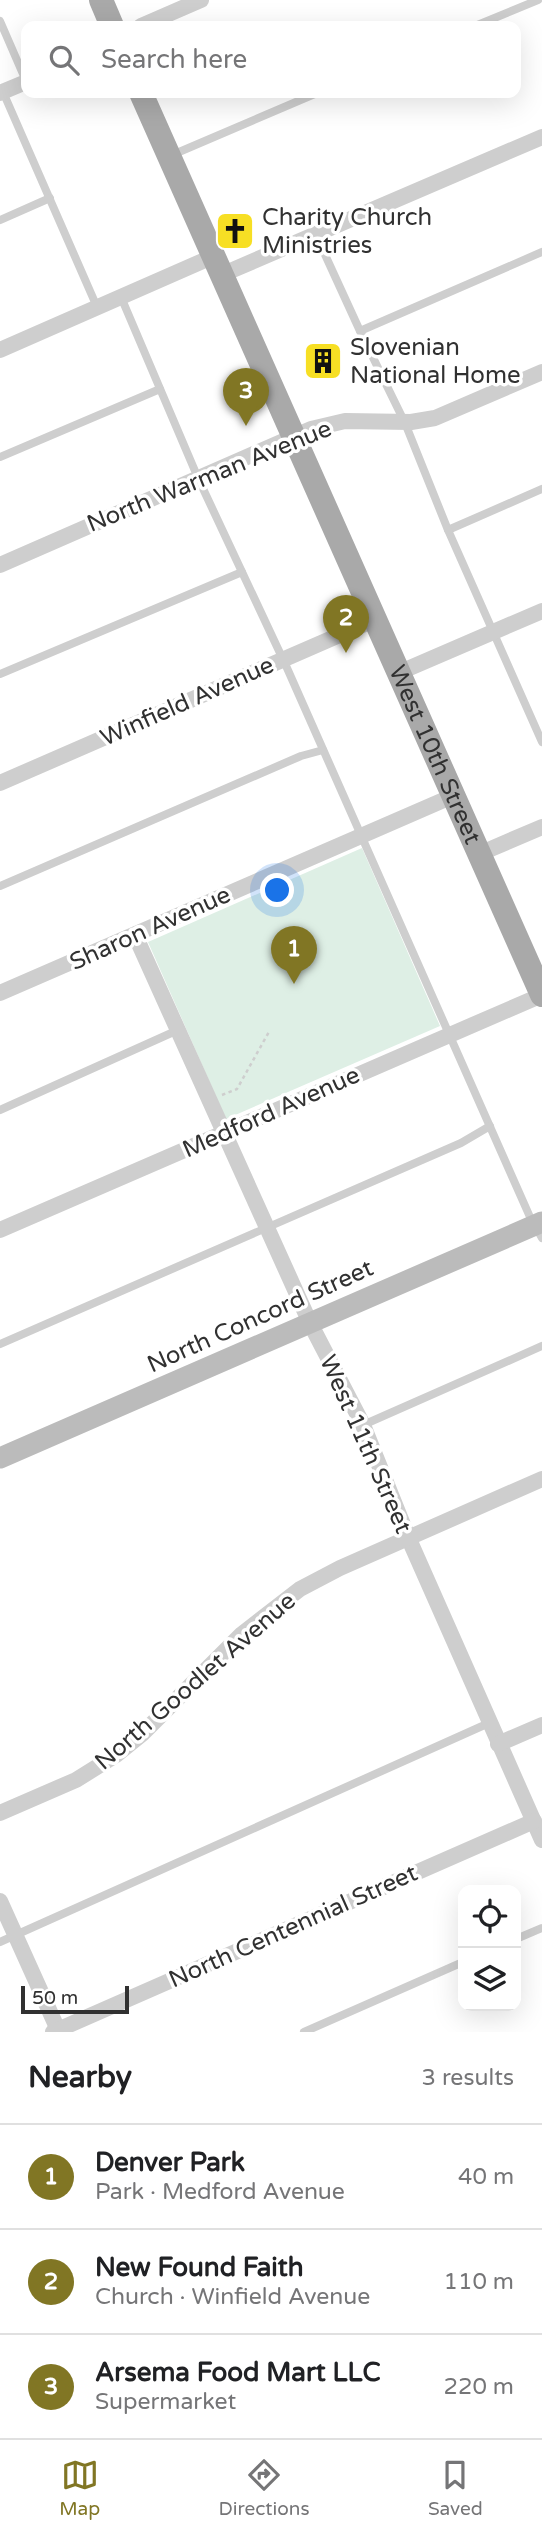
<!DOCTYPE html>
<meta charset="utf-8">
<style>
:root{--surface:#fff;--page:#f6f6f6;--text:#202124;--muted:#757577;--line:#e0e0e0;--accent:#817624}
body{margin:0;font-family:"Varela Round",sans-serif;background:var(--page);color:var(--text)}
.controls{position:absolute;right:21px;bottom:21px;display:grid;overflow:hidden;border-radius:14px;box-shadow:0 7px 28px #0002}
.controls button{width:63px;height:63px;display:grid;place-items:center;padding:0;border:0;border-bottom:2px solid var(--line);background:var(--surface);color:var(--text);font:35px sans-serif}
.scale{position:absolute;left:21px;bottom:18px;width:108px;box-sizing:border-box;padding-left:7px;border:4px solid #313131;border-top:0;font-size:19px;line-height:24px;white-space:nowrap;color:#313131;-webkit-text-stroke:5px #fff;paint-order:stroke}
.you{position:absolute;left:278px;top:891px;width:24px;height:24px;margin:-18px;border:5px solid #fff;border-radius:50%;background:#1a73e8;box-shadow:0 0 0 10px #1a73e833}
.badge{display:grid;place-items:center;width:46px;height:46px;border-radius:50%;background:var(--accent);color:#fff;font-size:23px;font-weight:700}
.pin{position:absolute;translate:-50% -58px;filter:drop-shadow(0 2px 4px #0008)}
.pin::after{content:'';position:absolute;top:37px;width:24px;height:21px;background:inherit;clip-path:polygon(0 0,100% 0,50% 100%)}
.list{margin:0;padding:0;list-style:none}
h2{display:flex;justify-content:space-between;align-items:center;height:91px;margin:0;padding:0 28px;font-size:30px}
h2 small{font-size:23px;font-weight:400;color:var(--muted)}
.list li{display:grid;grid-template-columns:46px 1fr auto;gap:21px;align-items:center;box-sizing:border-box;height:105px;padding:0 28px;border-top:2px solid var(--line)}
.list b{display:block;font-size:26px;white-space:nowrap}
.list p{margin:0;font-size:23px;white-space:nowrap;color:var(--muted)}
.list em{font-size:23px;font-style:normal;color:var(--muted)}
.icon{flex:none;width:38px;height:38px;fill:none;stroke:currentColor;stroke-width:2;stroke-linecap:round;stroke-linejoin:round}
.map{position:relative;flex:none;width:542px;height:2032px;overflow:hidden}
.search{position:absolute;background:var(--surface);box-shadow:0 7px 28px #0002;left:21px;right:21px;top:21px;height:77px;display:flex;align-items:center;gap:18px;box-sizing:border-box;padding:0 24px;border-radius:14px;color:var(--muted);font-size:26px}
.sheet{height:406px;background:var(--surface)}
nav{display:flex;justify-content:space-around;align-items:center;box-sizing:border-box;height:98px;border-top:2px solid var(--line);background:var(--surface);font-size:19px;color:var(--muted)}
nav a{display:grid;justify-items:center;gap:4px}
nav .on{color:var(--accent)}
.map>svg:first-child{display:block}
.green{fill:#deefe5}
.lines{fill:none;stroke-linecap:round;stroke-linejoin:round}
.path{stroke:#cecece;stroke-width:2.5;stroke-dasharray:3.5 3.5;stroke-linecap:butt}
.service{stroke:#cecece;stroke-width:8}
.minor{stroke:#cecece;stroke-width:16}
.secondary{stroke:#bbb;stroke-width:21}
.primary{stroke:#a9a9a9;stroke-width:24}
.labels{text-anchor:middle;stroke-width:7;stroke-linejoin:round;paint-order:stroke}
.poi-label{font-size:24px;fill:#313131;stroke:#fff;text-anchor:start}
.street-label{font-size:24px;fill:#313131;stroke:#fff}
</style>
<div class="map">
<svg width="542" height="2032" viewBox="0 0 542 2032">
<rect width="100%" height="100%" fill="#fff"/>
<polygon class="green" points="362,848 440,1026 226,1119 148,942"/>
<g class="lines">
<polyline class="path" points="222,1095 237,1089 270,1030"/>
<g class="service">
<polyline points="0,21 26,81"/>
<polyline points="475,26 538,0"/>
<polyline points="3,92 97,307"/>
<polyline points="172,155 317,93"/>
<polyline points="0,220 50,198"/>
<polyline points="316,235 360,331"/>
<polyline points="542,252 360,331 405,423 448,530 542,489"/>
<polyline points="121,297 198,478 287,668 530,1217 542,1238"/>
<polyline points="0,457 160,389"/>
<polyline points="448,530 542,742"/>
<polyline points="0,674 242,572"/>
<polyline points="0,886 301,756 323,750"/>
<polyline points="0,1110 178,1030"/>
<polyline points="0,1344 461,1143 490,1126"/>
<polyline points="363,1425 542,1346"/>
<polyline points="516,1939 542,1928"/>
<polyline points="0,1942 489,1723"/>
<polyline points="304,2032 463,1962"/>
</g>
<g class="minor">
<polyline points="141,26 201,0"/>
<polyline points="0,93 26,82"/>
<polyline points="221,275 542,137"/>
<polyline points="0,350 212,257"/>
<polyline points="0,565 311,429 345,421 411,422 435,418 542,372"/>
<polyline points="398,673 542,611"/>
<polyline points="0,783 374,620"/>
<polyline points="479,854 542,827"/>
<polyline points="135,935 310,1323 363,1425 408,1537 542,1840"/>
<polyline points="0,993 453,796"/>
<polyline points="0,1230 542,995"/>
<polyline points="498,1744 542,1725"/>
<polyline points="0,1813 76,1780 116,1755 142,1734 242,1634 300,1589 340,1568 542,1479"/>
<polyline points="0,1901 59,2032"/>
<polyline points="53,2032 534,1821"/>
</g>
<polyline class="secondary" points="0,1458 542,1222"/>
<g class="primary">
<polyline points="101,0 112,26"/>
<path id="s1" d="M141 93 542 995"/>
</g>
</g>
<defs>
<g id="church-square" transform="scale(2.0125)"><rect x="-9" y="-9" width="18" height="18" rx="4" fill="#f7df24" stroke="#fff"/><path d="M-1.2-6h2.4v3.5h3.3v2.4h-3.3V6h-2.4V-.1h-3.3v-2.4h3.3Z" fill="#111"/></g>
<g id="building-square" transform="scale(2.0125)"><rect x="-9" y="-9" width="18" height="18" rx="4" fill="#f7df24" stroke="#fff"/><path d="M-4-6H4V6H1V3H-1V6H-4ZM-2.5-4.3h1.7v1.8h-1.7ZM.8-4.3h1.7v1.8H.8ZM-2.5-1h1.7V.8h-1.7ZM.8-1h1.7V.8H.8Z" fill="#111"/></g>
</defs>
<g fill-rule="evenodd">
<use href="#church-square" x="235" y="231"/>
<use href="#building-square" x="323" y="361"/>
</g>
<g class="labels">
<g class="poi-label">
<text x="262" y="225">Charity Church<tspan x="262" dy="28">Ministries</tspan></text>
<text x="350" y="355">Slovenian<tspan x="350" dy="28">National Home</tspan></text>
</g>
<g class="street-label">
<text transform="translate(209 476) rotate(-22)" y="8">North Warman Avenue</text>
<text transform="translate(187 701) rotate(-24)" y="8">Winfield Avenue</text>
<text dy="8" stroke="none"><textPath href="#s1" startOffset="724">West 10th Street</textPath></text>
<text transform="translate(150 928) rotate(-24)" y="8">Sharon Avenue</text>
<text transform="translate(271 1112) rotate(-24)" y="8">Medford Avenue</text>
<text transform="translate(260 1316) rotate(-24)" y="8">North Concord Street</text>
<text transform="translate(366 1444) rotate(66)" y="8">West 11th Street</text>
<text transform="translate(195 1681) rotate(-41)" y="8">North Goodlet Avenue</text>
<text transform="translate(293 1926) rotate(-24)" y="8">North Centennial Street</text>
</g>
</g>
</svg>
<div class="controls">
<button><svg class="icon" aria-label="locate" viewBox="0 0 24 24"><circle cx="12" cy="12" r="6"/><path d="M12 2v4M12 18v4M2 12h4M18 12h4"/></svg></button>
<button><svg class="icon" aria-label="layers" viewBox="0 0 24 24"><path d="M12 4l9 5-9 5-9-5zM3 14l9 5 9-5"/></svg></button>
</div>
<div class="scale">50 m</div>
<div class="you"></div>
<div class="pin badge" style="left:294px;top:984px">1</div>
<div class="pin badge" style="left:346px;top:653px">2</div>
<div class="pin badge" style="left:246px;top:426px">3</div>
<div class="search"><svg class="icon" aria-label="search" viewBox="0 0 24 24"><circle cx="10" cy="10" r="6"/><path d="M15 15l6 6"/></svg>Search here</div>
</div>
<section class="sheet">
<h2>Nearby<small>3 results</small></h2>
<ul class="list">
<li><span class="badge">1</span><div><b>Denver Park</b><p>Park · Medford Avenue</p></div><em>40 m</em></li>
<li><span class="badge">2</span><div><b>New Found Faith</b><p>Church · Winfield Avenue</p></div><em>110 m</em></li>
<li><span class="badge">3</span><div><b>Arsema Food Mart LLC</b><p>Supermarket</p></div><em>220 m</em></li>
</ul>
</section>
<nav>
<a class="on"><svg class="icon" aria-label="map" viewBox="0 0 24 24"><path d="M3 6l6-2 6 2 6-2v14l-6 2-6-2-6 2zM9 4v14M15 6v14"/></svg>Map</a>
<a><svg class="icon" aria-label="directions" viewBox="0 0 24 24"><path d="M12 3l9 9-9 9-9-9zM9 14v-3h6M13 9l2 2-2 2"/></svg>Directions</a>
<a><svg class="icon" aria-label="saved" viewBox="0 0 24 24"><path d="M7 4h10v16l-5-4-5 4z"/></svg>Saved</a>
</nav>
